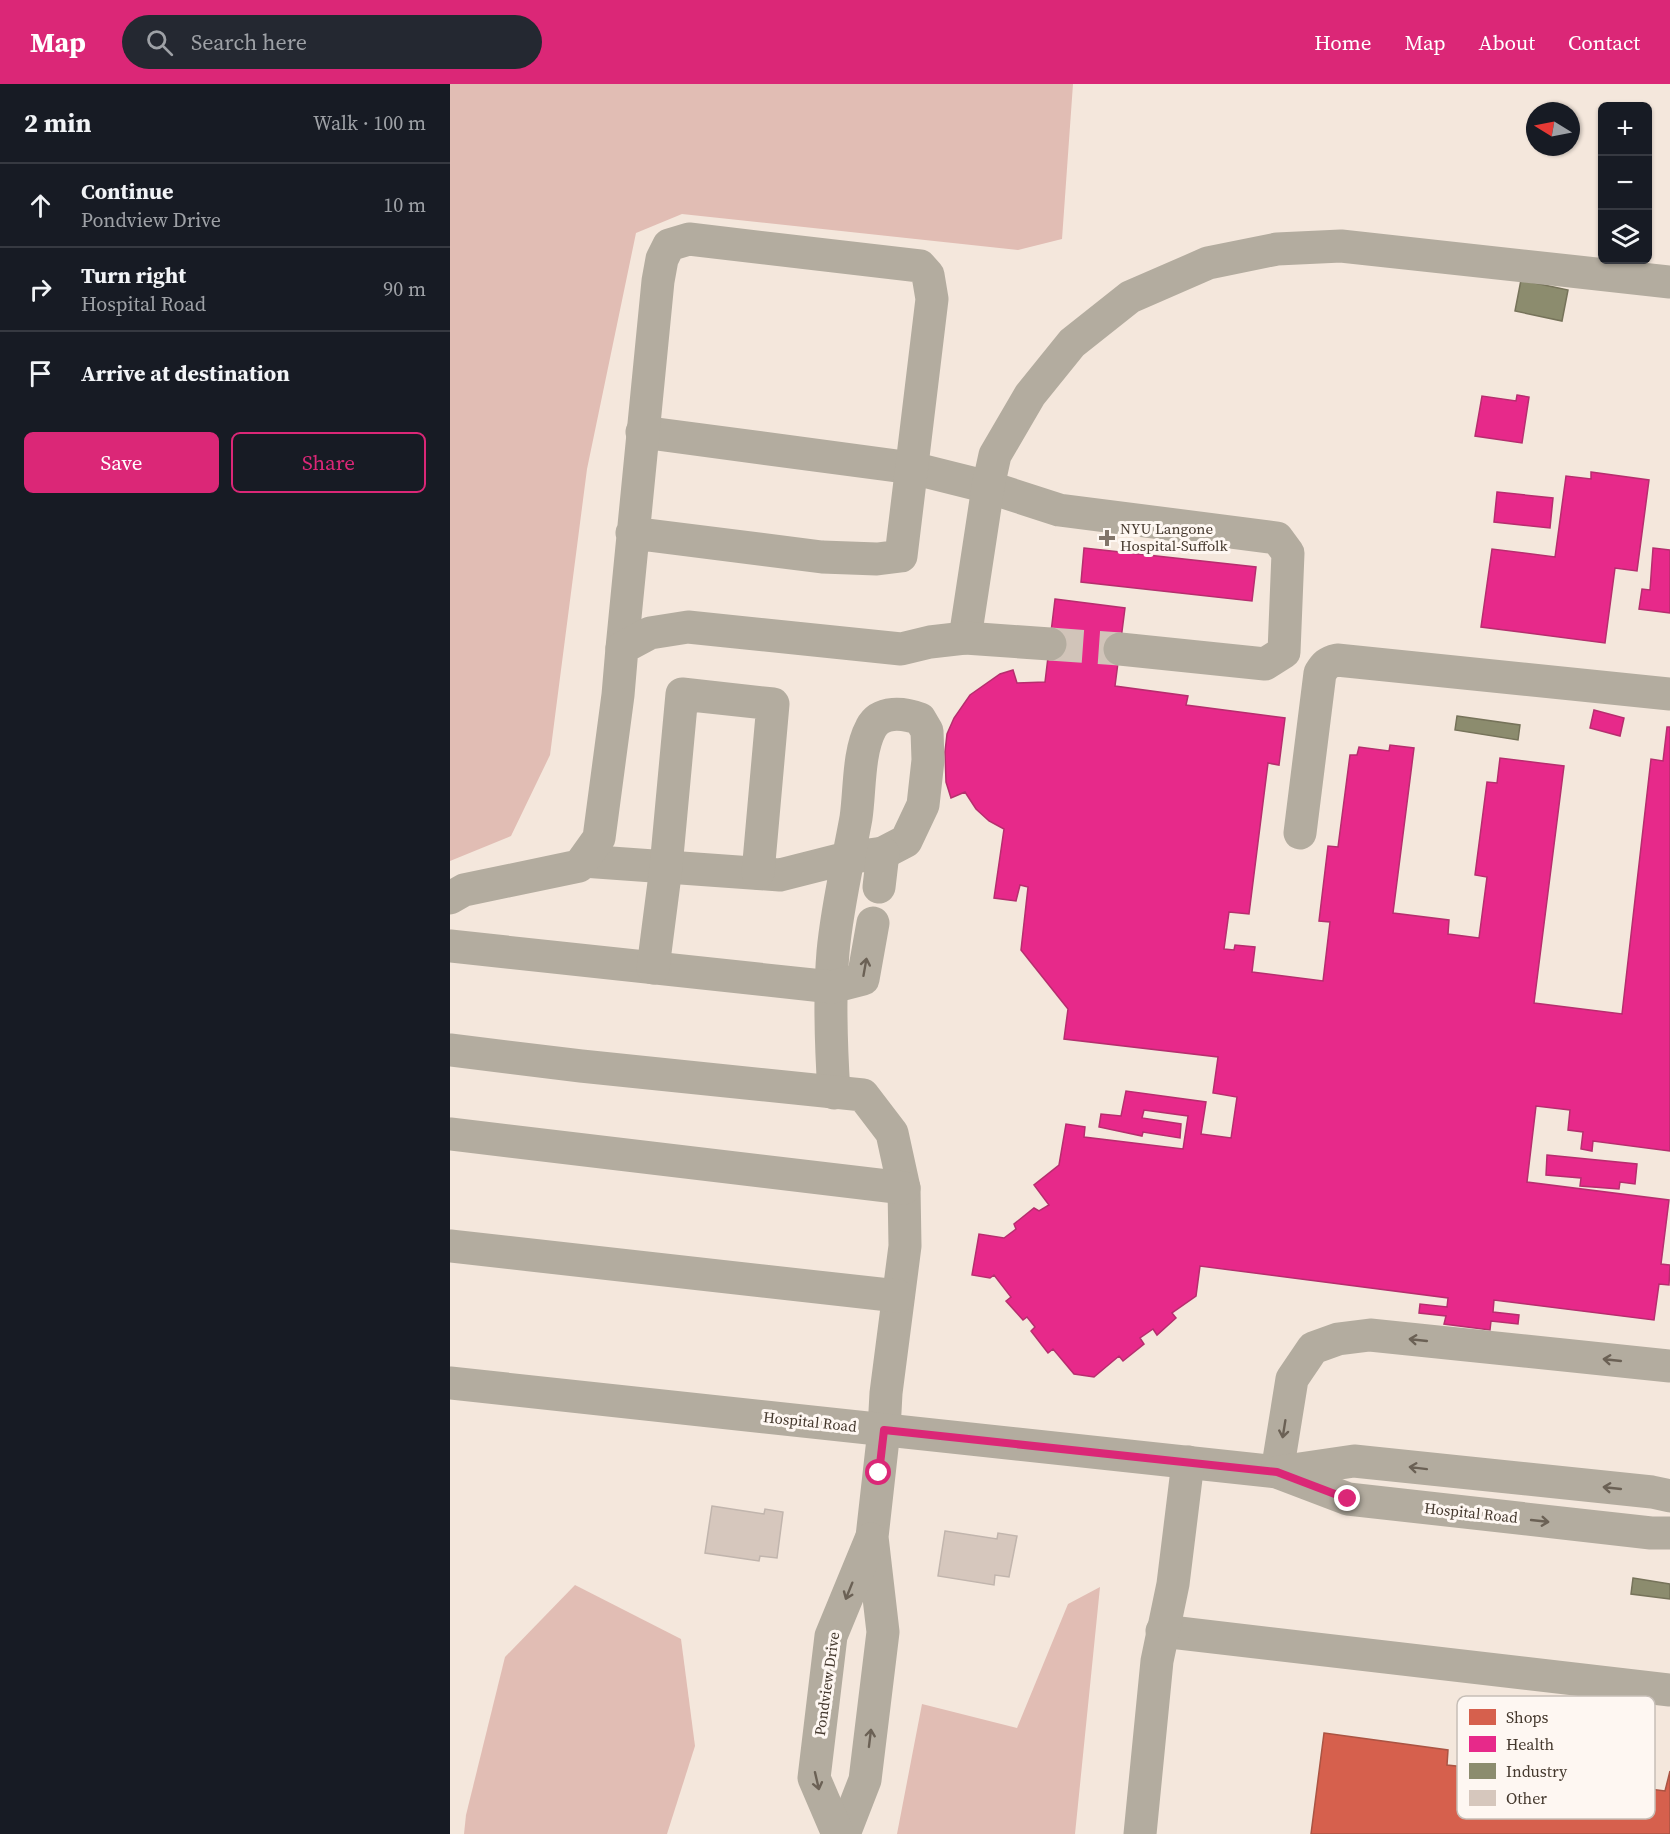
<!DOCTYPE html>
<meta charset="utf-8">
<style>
:root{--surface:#171b24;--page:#242831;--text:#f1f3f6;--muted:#9ea1a6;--line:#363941;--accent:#db2777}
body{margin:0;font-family:"Source Serif 4",serif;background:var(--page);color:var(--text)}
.controls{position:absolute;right:18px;top:18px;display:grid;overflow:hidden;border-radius:9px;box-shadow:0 2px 4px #0004}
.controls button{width:54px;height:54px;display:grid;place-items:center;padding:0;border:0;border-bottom:2px solid var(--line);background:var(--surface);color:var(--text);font:30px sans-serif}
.compass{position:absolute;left:1076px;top:18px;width:54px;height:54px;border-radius:50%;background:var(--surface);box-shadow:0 2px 4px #0004;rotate:280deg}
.stop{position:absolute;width:18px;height:18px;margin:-14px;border:4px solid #db2777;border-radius:50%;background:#fff}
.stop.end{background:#db2777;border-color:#fff;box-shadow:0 2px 6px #0008}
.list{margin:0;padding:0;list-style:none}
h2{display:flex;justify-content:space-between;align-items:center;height:78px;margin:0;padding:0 24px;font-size:26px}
h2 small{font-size:20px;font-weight:400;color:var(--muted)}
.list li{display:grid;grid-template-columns:39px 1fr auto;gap:18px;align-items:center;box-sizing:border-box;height:84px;padding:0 24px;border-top:2px solid var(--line)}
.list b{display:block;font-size:22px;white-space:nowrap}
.list p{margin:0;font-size:20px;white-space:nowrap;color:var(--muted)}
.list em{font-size:20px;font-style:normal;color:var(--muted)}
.actions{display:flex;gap:12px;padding:18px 24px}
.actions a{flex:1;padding:14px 0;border:2px solid var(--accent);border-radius:9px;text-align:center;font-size:21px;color:var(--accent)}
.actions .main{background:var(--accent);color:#fff}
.icon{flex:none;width:33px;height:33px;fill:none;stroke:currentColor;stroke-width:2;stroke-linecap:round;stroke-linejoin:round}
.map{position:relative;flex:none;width:1220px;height:1750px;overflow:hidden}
header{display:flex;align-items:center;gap:36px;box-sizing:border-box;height:84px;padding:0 30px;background:var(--accent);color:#fff}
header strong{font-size:28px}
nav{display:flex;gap:33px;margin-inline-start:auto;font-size:21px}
.search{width:420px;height:54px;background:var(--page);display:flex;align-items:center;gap:15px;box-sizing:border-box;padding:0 21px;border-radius:33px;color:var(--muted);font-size:22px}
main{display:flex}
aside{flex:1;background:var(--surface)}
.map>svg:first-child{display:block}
.forest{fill:#e1bdb4}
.shops{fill:#d6604d;stroke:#aa5443;stroke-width:1.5}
.health{fill:#e7298a;stroke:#b62e6e;stroke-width:1.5}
.industry{fill:#8c8c6e;stroke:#76735a;stroke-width:1.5}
.building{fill:#d6c7bd;stroke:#c1b5ad;stroke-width:1.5}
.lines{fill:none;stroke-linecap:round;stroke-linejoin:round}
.minor-tunnel{stroke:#d1c4b9;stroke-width:33;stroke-dasharray:33 16;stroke-linecap:butt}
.minor{stroke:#b3ac9f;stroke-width:33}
.oneway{stroke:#6b6155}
.route{stroke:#db2777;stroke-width:8}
.poi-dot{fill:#82756a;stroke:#fef7f2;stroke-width:2}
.labels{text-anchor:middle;stroke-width:6;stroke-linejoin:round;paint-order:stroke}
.poi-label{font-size:15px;fill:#44382d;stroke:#fef7f2;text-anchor:start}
.street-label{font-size:15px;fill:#44382d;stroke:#fef7f2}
.key{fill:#fef7f2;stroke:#c6beb7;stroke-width:1.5}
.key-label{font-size:16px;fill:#44382d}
</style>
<header>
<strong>Map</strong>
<div class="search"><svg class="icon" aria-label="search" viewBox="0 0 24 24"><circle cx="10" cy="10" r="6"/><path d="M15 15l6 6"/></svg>Search here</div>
<nav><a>Home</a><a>Map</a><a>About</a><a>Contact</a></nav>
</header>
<main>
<aside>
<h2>2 min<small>Walk · 100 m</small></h2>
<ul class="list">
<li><svg class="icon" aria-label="ahead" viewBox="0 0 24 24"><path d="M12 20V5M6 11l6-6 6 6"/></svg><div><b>Continue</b><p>Pondview Drive</p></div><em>10 m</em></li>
<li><svg class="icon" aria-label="right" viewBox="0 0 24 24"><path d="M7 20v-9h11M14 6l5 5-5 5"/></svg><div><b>Turn right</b><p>Hospital Road</p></div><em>90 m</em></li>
<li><svg class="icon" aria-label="arrive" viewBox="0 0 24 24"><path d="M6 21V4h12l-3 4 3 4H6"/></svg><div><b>Arrive at destination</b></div></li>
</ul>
<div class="actions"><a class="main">Save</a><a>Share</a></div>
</aside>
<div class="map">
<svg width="1220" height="1750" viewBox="0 0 1220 1750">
<rect width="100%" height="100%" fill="#f4e7dc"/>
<g class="forest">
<polygon points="0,0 623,0 612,155 568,166 232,130 186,149 137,385 100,671 61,752 0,777"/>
<polygon points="125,1501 231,1555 245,1662 217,1750 14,1750 16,1731 55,1573"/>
<polygon points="650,1503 625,1750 447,1750 472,1620 567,1644 618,1520"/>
</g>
<polygon class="shops" points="874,1649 998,1666 997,1681 1090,1691 1094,1666 1073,1666 1059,1669 1058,1659 1082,1655 1104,1655 1136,1661 1162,1671 1158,1680 1125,1669 1121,1695 1215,1707 1220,1687 1220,1750 861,1750"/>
<g class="health">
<polygon points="1067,311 1079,313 1072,359 1025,352 1032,312 1066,317"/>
<polygon points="1141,388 1199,396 1187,487 1165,484 1155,559 1031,543 1042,465 1105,473 1116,392 1141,395"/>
<polygon points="1047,408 1103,414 1100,444 1044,438"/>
<polygon points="634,464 806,483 802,517 631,498"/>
<polygon points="1203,464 1220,466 1220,529 1189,525 1192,505 1200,506"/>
<polygon points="605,515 675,524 665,602 738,612 736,621 835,634 829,681 818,679 799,830 779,828 774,865 784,866 785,861 805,863 802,888 873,897 880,838 869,837 878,762 888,763 900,671 907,671 909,663 939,667 940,661 964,664 943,829 999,836 998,850 1029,854 1037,793 1025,791 1037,698 1047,699 1050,674 1114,682 1084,919 1172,930 1201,675 1213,677 1217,643 1220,643 1220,1067 1143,1057 1142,1067 1131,1065 1133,1048 1118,1046 1120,1026 1086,1022 1077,1098 1219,1116 1211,1180 1220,1181 1219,1201 1209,1200 1204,1236 1044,1216 1043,1228 1069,1231 1068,1240 1041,1237 1040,1246 994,1240 996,1232 969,1229 970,1220 997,1223 998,1214 750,1182 746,1212 722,1229 726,1234 707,1251 703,1245 690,1254 694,1260 673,1277 669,1272 644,1293 624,1290 603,1265 598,1269 581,1247 585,1243 577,1233 573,1236 556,1217 561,1213 544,1191 540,1194 522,1191 529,1150 554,1154 566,1145 564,1140 584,1124 589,1127 599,1121 584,1101 609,1081 616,1040 635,1043 634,1053 733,1065 738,1032 694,1026 692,1034 731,1040 730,1054 693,1048 692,1052 649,1043 651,1030 671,1032 676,1007 756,1018 751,1050 781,1054 787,1013 763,1009 768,973 614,955 618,925 571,866 578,803 570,801 566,817 544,814 554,745 539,737 526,725 515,708 501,714 496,698 495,668 497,650 504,634 520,611 550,590 563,586 567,599 595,598"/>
<polygon points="1144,626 1174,634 1170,652 1140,644"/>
<polygon points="1097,1071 1187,1080 1185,1100 1170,1098 1169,1105 1130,1102 1131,1094 1096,1091"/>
</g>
<g class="industry">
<polygon points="1071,196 1118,206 1112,237 1065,227"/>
<polygon points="1007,632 1070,641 1068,656 1005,646"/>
<polygon points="1183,1494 1220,1500 1220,1515 1181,1510"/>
</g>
<g class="building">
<polygon points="262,1422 314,1430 315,1425 333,1428 327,1474 310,1472 309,1477 255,1469"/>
<polygon points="495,1447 547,1455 548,1449 567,1452 559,1493 545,1491 544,1501 488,1492"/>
</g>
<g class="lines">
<polyline class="minor-tunnel" points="600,560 670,565"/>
<g class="minor">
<polyline points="192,348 462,384 538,403 609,426 827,454 838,469 834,568 815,580 670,565"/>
<polyline points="515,554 538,403 545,371 580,311 622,259 680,213 758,179 827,165 891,162 1220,198"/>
<polyline points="172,564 208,197 212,175 219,161 239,155 470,182 478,191 482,215 451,472 427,475 372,473 182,449"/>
<path d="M850 749 870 589C875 581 878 578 887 576L1220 610"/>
<path d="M133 777 330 791 397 774 433 769 456 757 473 721 478 676 477 647 470 635C454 629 430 626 421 644 408 668 410 707 406 734 398 778 387 823 383 868 379 915 381 962 384 1009"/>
<polyline points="429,803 433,769"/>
<polyline points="0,814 14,806 129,782 149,754 168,611 172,564 200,549 238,543 451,565 480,558 515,554 600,560"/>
<polyline points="0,862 382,903 413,895 423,839"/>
<polyline points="203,884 216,783 232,610 323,620 308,789"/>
<polyline points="0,966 131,982 413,1011 442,1049 454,1104 455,1162 436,1309 434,1346 422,1453 433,1548 415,1696 394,1750"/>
<polyline points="0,1050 454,1104"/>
<polyline points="0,1162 448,1212"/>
<polyline points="0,1299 827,1388 898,1415 1201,1449 1220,1449"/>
<polyline points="827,1388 842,1295 863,1264 888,1255 920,1251 1220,1282"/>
<polyline points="829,1388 904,1377 1202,1408 1220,1412"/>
<polyline points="712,1547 1220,1606"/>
<polyline points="388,1750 364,1694 381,1552 421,1455"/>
<polyline points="690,1750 707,1577 723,1500 738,1378"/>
</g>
</g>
<defs><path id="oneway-shaft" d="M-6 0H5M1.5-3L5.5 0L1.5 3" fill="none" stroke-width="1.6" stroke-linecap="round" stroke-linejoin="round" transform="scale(1.5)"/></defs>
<g class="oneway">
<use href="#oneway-shaft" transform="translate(415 883) rotate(-80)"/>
<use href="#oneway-shaft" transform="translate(968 1256) rotate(-174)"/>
<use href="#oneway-shaft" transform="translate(1162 1276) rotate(-174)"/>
<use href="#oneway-shaft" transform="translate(834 1345) rotate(99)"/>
<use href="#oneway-shaft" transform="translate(968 1384) rotate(-173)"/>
<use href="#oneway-shaft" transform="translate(1162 1404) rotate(-174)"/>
<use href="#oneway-shaft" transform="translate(1090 1437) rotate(6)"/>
<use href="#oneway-shaft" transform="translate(399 1507) rotate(112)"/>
<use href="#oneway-shaft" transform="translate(420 1654) rotate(-83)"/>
<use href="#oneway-shaft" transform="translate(367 1697) rotate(77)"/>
</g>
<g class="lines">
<polyline class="route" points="429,1389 434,1346 827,1388 898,1415"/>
</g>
<path class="poi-dot" d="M654 445h6v6h6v6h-6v6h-6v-6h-6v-6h6z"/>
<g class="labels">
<g class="poi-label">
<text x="670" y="450">NYU Langone<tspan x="670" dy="17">Hospital-Suffolk</tspan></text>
</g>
<g class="street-label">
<text transform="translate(360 1338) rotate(6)" y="5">Hospital Road</text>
<text transform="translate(1021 1429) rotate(6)" y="5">Hospital Road</text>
<text transform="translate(377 1600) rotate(-82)" y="5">Pondview Drive</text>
</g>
</g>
<rect x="1007" y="1612" width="198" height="123" rx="9" class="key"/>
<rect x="1019" y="1625" width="27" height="16" fill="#d6604d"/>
<rect x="1019" y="1652" width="27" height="16" fill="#e7298a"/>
<rect x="1019" y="1679" width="27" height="16" fill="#8c8c6e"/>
<rect x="1019" y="1706" width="27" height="16" fill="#d6c7bd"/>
<g class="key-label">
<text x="1056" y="1639">Shops</text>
<text x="1056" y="1666">Health</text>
<text x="1056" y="1693">Industry</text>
<text x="1056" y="1720">Other</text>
</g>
</svg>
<div class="controls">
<button>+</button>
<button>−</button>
<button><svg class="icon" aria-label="layers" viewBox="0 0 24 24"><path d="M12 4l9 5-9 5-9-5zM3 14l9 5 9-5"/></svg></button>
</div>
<svg class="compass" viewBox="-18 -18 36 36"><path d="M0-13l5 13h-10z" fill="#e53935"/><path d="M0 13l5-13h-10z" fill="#9ea1a6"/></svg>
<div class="stop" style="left:429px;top:1389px"></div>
<div class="stop end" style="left:898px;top:1415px"></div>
</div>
</main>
